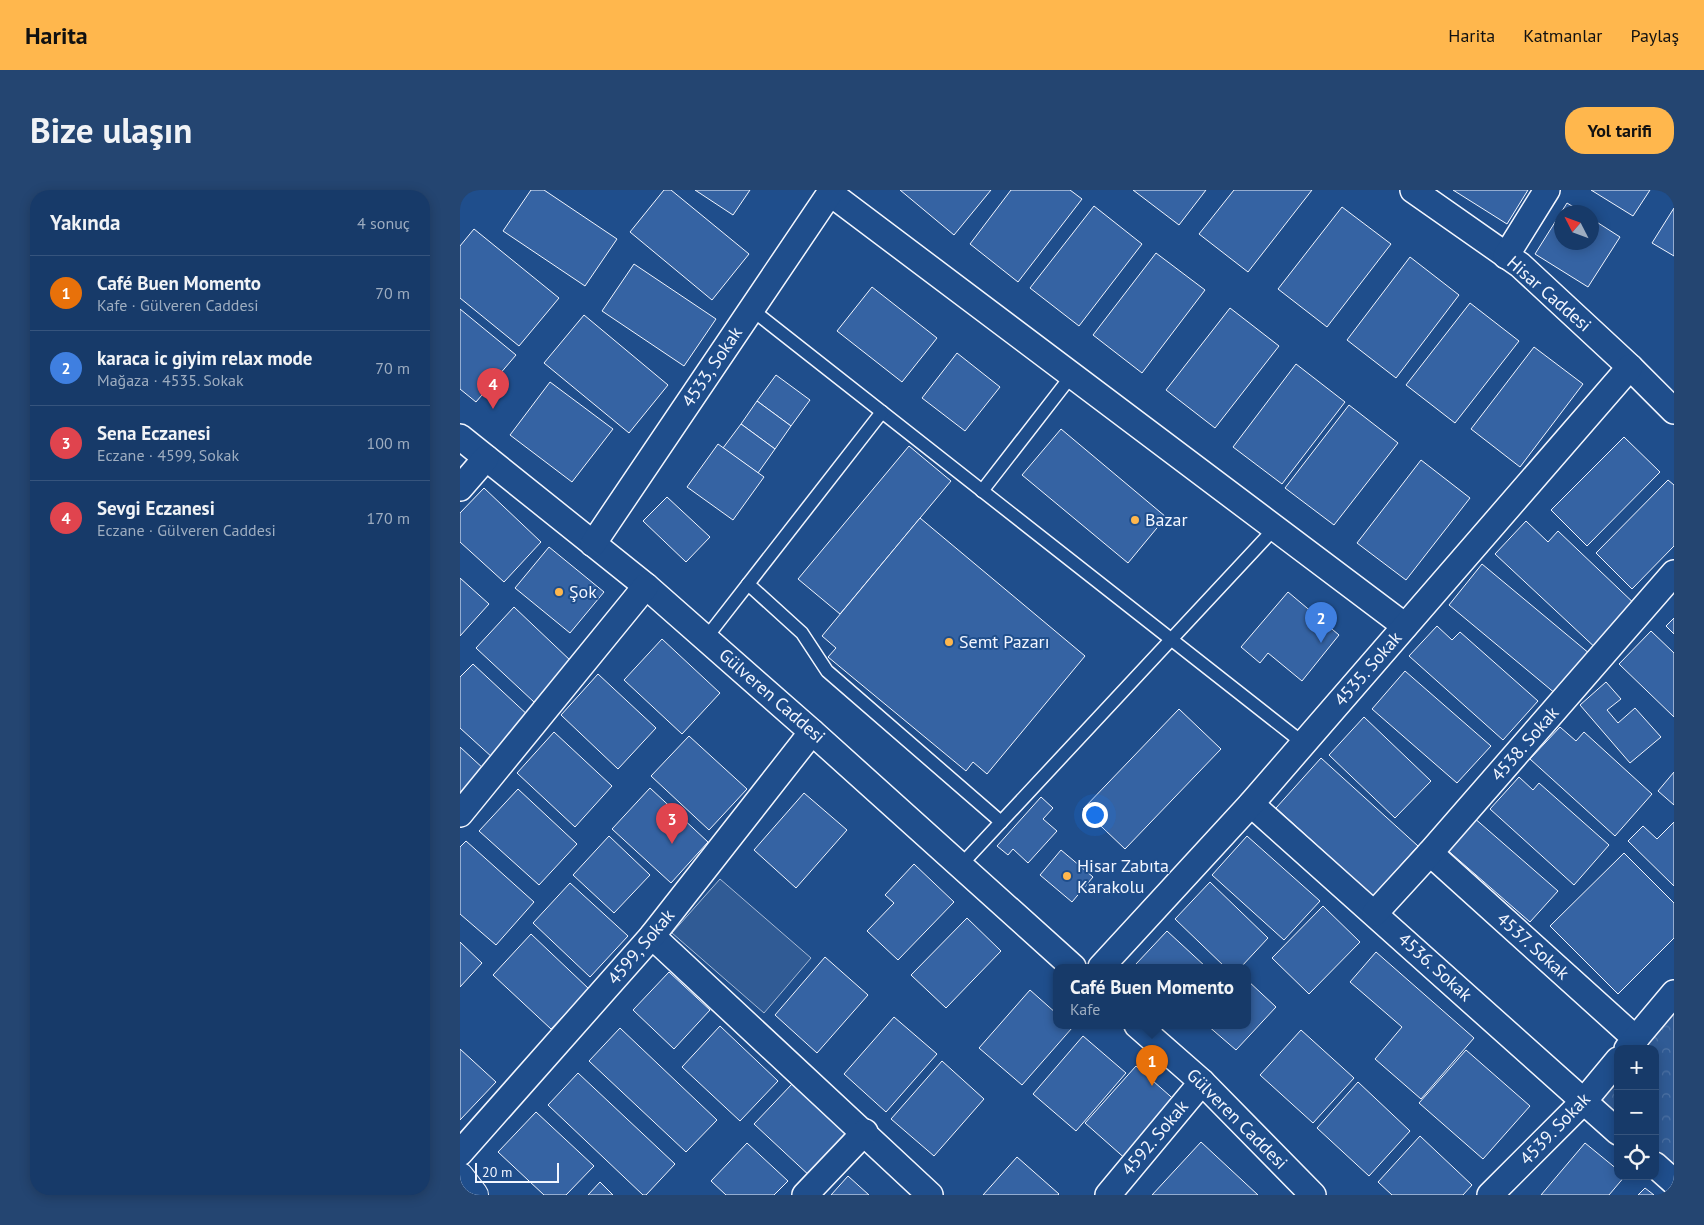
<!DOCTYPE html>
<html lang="tr">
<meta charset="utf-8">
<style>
:root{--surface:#173a69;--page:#244571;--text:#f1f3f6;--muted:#9eadc0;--line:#36547d;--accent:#ffb74d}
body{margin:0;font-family:"PT Sans",sans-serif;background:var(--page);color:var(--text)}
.controls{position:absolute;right:15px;bottom:15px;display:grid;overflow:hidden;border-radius:10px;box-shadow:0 2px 12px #0003}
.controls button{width:45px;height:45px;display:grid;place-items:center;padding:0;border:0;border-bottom:1px solid var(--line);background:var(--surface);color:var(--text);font:25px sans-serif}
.compass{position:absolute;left:1094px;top:15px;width:45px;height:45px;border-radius:50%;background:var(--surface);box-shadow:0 2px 12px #0003;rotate:312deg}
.scale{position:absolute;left:15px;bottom:12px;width:84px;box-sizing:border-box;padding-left:5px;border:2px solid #f2f6ff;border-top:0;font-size:14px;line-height:18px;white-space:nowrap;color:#f2f6ff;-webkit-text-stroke:4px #1f4e8c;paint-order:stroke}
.you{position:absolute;left:634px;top:624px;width:18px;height:18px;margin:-12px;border:4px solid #fff;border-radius:50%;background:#1a73e8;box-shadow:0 0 0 8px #1a73e833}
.badge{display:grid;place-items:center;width:32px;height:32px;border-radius:50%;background:var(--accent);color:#fff;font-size:16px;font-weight:700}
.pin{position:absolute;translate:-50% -41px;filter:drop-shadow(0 1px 2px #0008)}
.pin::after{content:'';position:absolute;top:26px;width:18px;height:15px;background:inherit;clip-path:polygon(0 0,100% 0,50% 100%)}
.popup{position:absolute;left:593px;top:774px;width:198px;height:65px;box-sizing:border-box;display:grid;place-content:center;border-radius:10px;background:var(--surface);filter:drop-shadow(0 1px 4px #0005);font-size:16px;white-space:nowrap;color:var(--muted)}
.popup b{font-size:19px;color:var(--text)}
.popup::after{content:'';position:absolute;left:50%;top:100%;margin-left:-10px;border:10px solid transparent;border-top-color:var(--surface)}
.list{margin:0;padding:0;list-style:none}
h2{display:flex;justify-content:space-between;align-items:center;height:65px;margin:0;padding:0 20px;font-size:21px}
h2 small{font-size:16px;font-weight:400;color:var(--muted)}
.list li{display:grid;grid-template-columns:32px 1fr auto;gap:15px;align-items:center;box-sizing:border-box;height:75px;padding:0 20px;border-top:1px solid var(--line)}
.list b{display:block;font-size:19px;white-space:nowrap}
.list p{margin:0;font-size:16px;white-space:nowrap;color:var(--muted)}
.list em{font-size:16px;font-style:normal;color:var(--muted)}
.icon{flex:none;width:28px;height:28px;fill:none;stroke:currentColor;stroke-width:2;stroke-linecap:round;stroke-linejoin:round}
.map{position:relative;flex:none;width:1214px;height:1005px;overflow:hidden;border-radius:20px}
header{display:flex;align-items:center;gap:30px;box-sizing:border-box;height:70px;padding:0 25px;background:var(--accent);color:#111}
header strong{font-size:24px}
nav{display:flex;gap:28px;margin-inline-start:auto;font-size:18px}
.intro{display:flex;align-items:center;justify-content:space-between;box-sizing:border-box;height:120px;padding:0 30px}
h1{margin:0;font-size:35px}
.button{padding:12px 22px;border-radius:20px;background:var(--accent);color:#111;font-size:18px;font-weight:700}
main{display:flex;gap:30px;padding:0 30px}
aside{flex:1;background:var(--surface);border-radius:20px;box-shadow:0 2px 12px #0003}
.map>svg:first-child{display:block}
.forest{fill:url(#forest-crowns);stroke:#a8bbd7}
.built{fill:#305b95;stroke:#a8bbd7}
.building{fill:#3563a3;stroke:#f2f6ff}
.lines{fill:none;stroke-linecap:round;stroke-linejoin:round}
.lane-casing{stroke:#f2f6ff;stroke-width:15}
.street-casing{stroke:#f2f6ff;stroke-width:28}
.secondary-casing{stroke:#f2f6ff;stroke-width:30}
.lane{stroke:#1f4e8c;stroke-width:12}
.street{stroke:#1f4e8c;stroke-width:25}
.secondary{stroke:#1f4e8c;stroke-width:28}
.poi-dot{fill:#ffb74d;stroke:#1f4e8c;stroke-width:2}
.labels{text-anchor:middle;stroke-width:4;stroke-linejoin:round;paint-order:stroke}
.street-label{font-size:18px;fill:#f2f6ff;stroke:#1f4e8c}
.poi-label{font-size:18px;fill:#f2f6ff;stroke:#1f4e8c;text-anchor:start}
</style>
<header>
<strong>Harita</strong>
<nav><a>Harita</a><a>Katmanlar</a><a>Paylaş</a></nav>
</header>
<div class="intro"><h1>Bize ulaşın</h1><a class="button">Yol tarifi</a></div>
<main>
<aside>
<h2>Yakında<small>4 sonuç</small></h2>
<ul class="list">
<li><span class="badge" style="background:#e8710a">1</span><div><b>Café Buen Momento</b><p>Kafe · Gülveren Caddesi</p></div><em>70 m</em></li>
<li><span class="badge" style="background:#3f7fe0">2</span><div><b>karaca ic giyim relax mode</b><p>Mağaza · 4535. Sokak</p></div><em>70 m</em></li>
<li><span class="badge" style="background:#e0444e">3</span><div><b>Sena Eczanesi</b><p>Eczane · 4599, Sokak</p></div><em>100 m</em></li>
<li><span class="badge" style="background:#e0444e">4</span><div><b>Sevgi Eczanesi</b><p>Eczane · Gülveren Caddesi</p></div><em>170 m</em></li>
</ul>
</aside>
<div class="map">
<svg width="1214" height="1005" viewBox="0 0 1214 1005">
<defs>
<pattern id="forest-crowns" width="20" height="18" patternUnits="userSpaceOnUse" patternTransform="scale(1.25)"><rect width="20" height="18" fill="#305b95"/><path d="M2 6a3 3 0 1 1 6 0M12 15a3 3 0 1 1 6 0" fill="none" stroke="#4e73a5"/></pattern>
</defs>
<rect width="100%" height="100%" fill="#1f4e8c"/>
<g class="forest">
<polygon points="1214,816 1214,983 1195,966 1195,859 1175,859"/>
<polygon points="1158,878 1158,932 1131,908"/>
</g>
<polygon class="built" points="260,689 351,768 304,823 212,743"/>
<g class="building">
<polygon points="71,0 84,0 157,49 125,96 43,41"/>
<polygon points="204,0 211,0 289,64 252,110 170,42"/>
<polygon points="235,0 290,0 273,25"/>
<polygon points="440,0 531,0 494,45"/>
<polygon points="551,0 610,0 622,9 558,92 510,54"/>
<polygon points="673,0 746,0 719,35"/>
<polygon points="774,0 852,0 788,82 739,44"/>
<polygon points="993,0 1068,0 1047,34"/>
<polygon points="1131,0 1190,0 1173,26"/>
<polygon points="1107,13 1122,22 1102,22 1102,52 1132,52 1132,29 1160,47 1128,97 1075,64"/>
<polygon points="634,16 682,54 619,136 570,98"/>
<polygon points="882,17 931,54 867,137 818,99"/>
<polygon points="1214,18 1214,66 1192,53"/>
<polygon points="14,39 99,108 59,156 0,108 0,56"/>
<polygon points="696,63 745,100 682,183 633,145"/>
<polygon points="950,67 999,105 936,188 887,150"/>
<polygon points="174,74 256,129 224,176 142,121"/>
<polygon points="412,97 477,148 442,192 377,141"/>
<polygon points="1010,113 1059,151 995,233 946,195"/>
<polygon points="770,118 819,156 755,238 706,200"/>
<polygon points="0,119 56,165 16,212 0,199"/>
<polygon points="124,125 208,195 169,243 84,173"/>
<polygon points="1074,157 1123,194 1060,277 1011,239"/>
<polygon points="497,163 540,197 505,241 462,208"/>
<polygon points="836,174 885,212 822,294 773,257"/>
<polygon points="316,185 350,210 331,236 297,211"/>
<polygon points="90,192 153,239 112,292 50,245"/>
<polygon points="297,211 331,236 315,259 281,234"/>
<polygon points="889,215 938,253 874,335 825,298"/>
<polygon points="281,234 315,259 298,283 263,258"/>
<polygon points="601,239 706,327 668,373 562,285"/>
<polygon points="1164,247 1200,282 1127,356 1091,320"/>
<polygon points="258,254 304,287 273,330 227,297"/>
<polygon points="449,256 491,291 380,424 338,389"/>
<polygon points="961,270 1010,308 946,390 897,353"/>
<polygon points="1208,290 1214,295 1214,356 1172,399 1136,363"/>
<polygon points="24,298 81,352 44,392 0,352 0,323"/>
<polygon points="207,307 250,347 226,372 183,331"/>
<polygon points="460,328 625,466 527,584 513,572 506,581 368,467 376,458 362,446"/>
<polygon points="1066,331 1088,352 1098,341 1180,419 1140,462 1035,364"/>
<polygon points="89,357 144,402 110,443 55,398"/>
<polygon points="1022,374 1136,469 1102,509 989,415"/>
<polygon points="0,388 29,414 0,446"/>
<polygon points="828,402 879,445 842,491 808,463 800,473 781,457"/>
<polygon points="54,417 112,472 74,512 16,458"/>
<polygon points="1214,428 1214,444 1206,436"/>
<polygon points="977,436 992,450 1000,442 1078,511 1043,550 949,466"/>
<polygon points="1191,441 1214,463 1214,527 1159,474"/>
<polygon points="202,449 260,503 222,544 164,490"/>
<polygon points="13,474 71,528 33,568 0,538 0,487"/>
<polygon points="945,481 1031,556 997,593 912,519"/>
<polygon points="138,484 196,538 158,579 101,525"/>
<polygon points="1146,492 1161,509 1147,520 1158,533 1175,518 1201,547 1170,573 1120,515"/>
<polygon points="719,519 761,559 665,659 623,619"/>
<polygon points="904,527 971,591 935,628 869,565"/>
<polygon points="1100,537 1116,551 1124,542 1192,604 1155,646 1070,569"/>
<polygon points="94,542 152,596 115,637 57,583"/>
<polygon points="229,546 287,599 249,640 191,586"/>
<polygon points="0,557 25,580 0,607"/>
<polygon points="861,568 958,656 913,706 816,618"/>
<polygon points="1214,582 1214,615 1198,601"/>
<polygon points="1059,587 1073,600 1079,593 1149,655 1114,695 1030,619"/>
<polygon points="190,598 248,652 211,693 152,639"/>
<polygon points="58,599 117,654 79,695 19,641"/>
<polygon points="344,603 387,640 336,698 294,660"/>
<polygon points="581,607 593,618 583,629 597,641 568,673 553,659 548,665 537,656"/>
<polygon points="1013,627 1098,701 1070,732 985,658"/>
<polygon points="1214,632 1214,696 1168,651 1183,636 1197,649"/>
<polygon points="149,646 190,685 154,723 113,685"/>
<polygon points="787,646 860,711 824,750 752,685"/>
<polygon points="6,651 74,712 36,755 0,724 0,657"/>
<polygon points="601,660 633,687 612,712 580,685"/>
<polygon points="1164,663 1214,713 1214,748 1158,804 1090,736"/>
<polygon points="454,674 494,712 438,770 407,741 434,713 425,705"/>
<polygon points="750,692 808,748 781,777 765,777 715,729"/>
<polygon points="110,693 168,746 130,787 73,733"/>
<polygon points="863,716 900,752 849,804 812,768"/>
<polygon points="507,728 541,761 486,818 451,785"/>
<polygon points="707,741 746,777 680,777 676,774"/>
<polygon points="71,744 129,799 91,839 33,785"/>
<polygon points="0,752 22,773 0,797"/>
<polygon points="916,762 1014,848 961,909 915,869 942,837 890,792"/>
<polygon points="365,767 408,805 357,863 315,825"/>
<polygon points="209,782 250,820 214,859 173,820"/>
<polygon points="787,790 816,817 776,860 747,835 787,835"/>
<polygon points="570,800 597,824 597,835 609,835 612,838 562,895 519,858"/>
<polygon points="434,827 477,864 426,922 384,884"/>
<polygon points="260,836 318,891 280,931 222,877"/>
<polygon points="160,838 257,930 226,962 129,871"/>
<polygon points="841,840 894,888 853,933 800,885"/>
<polygon points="623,846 666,883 616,941 573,904"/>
<polygon points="0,859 36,892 0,930"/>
<polygon points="1006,860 1070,916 1023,969 959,913"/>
<polygon points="482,871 524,909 474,966 431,929"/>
<polygon points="676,876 718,913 668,971 625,933"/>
<polygon points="118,883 215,974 186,1005 183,1005 88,915"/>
<polygon points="898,892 950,941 909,986 857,938"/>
<polygon points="332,894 390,948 352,988 294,934"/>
<polygon points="76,922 134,976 106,1005 84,1005 38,962"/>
<polygon points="960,946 1012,995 1003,1005 932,1005 918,992"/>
<polygon points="741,952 798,1005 692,1005"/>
<polygon points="287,953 328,991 314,1005 266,1005 251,991"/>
<polygon points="1125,953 1158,980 1158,986 1165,986 1149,1005 1081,1005"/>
<polygon points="557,967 599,1004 598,1005 523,1005"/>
<polygon points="388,986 409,1005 371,1005"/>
<polygon points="140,992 153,1005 128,1005"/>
<polygon points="1185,998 1194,1005 1178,1005"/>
</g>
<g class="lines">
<g class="lane-casing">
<g id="lane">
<polyline points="291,119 843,553"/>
<polyline points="522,301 612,185"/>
<polyline points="288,394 342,443 367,481 541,632"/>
<polyline points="246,448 422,222"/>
<polyline points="500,676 815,338"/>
</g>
</g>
<g class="street-casing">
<g id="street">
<polyline points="953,0 1060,75 1170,177 1214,221"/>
<polyline points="370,3 945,436"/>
<polyline points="1046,66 1087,0"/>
<polyline points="0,247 186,396 352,542 613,777"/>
<polyline points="0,298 26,268"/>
<polyline points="133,354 372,0"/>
<polyline points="791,614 1158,942"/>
<polyline points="0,624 186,396"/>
<polyline points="970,663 1176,849"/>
<polyline points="915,723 970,663 1214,383"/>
<polyline points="192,746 470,1005"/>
<polyline points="641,777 791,614 1170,177"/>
<polyline points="677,835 742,892 853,1005"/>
<polyline points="1167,859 1214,803"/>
<polyline points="0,963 192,746 352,542"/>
<polyline points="1195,975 1214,992"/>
<polyline points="345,1005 405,942"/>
<polyline points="648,1005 742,892"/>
<polyline points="1030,1005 1124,911 1158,870"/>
</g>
</g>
<g class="secondary-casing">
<polyline id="secondary" points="0,987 14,1005"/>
</g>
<use href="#lane" class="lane"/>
<use href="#street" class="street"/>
<use href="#secondary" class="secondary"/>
</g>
<g class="poi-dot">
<circle cx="675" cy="330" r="5"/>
<circle cx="99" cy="402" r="5"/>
<circle cx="489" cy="452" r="5"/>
<circle cx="607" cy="686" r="5"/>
</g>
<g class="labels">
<g class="street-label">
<text transform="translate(1089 104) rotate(41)" y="6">Hisar Caddesi</text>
<text transform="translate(252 177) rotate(-56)" y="6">4533, Sokak</text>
<text transform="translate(908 479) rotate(-49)" y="6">4535. Sokak</text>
<text transform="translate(312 506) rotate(41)" y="6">Gülveren Caddesi</text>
<text transform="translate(1065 554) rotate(-49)" y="6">4538. Sokak</text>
<text transform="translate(1073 756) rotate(42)" y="6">4537. Sokak</text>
<text transform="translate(181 757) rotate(-50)" y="6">4599, Sokak</text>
<text transform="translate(975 777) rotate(42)" y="6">4536. Sokak</text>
<text transform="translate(777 929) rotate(45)" y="6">Gülveren Caddesi</text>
<text transform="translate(1095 939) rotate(-46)" y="6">4539. Sokak</text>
<text transform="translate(695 948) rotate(-50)" y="6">4592. Sokak</text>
</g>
<g class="poi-label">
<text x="685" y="336">Bazar</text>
<text x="109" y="408">Şok</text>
<text x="499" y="458">Semt Pazarı</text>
<text x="617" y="682">Hisar Zabıta<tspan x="617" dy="21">Karakolu</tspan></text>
</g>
</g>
</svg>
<div class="controls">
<button>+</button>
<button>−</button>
<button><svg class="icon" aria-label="locate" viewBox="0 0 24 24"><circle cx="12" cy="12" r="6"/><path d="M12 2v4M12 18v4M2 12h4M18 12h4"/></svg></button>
</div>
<svg class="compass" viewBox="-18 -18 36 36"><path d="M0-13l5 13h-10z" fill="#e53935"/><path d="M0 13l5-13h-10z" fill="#9eadc0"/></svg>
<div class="scale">20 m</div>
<div class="you"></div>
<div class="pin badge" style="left:692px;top:896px;background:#e8710a">1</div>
<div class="popup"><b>Café Buen Momento</b>Kafe</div>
<div class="pin badge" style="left:861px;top:453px;background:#3f7fe0">2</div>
<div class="pin badge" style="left:212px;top:654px;background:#e0444e">3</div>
<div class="pin badge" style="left:33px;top:219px;background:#e0444e">4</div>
</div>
</main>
